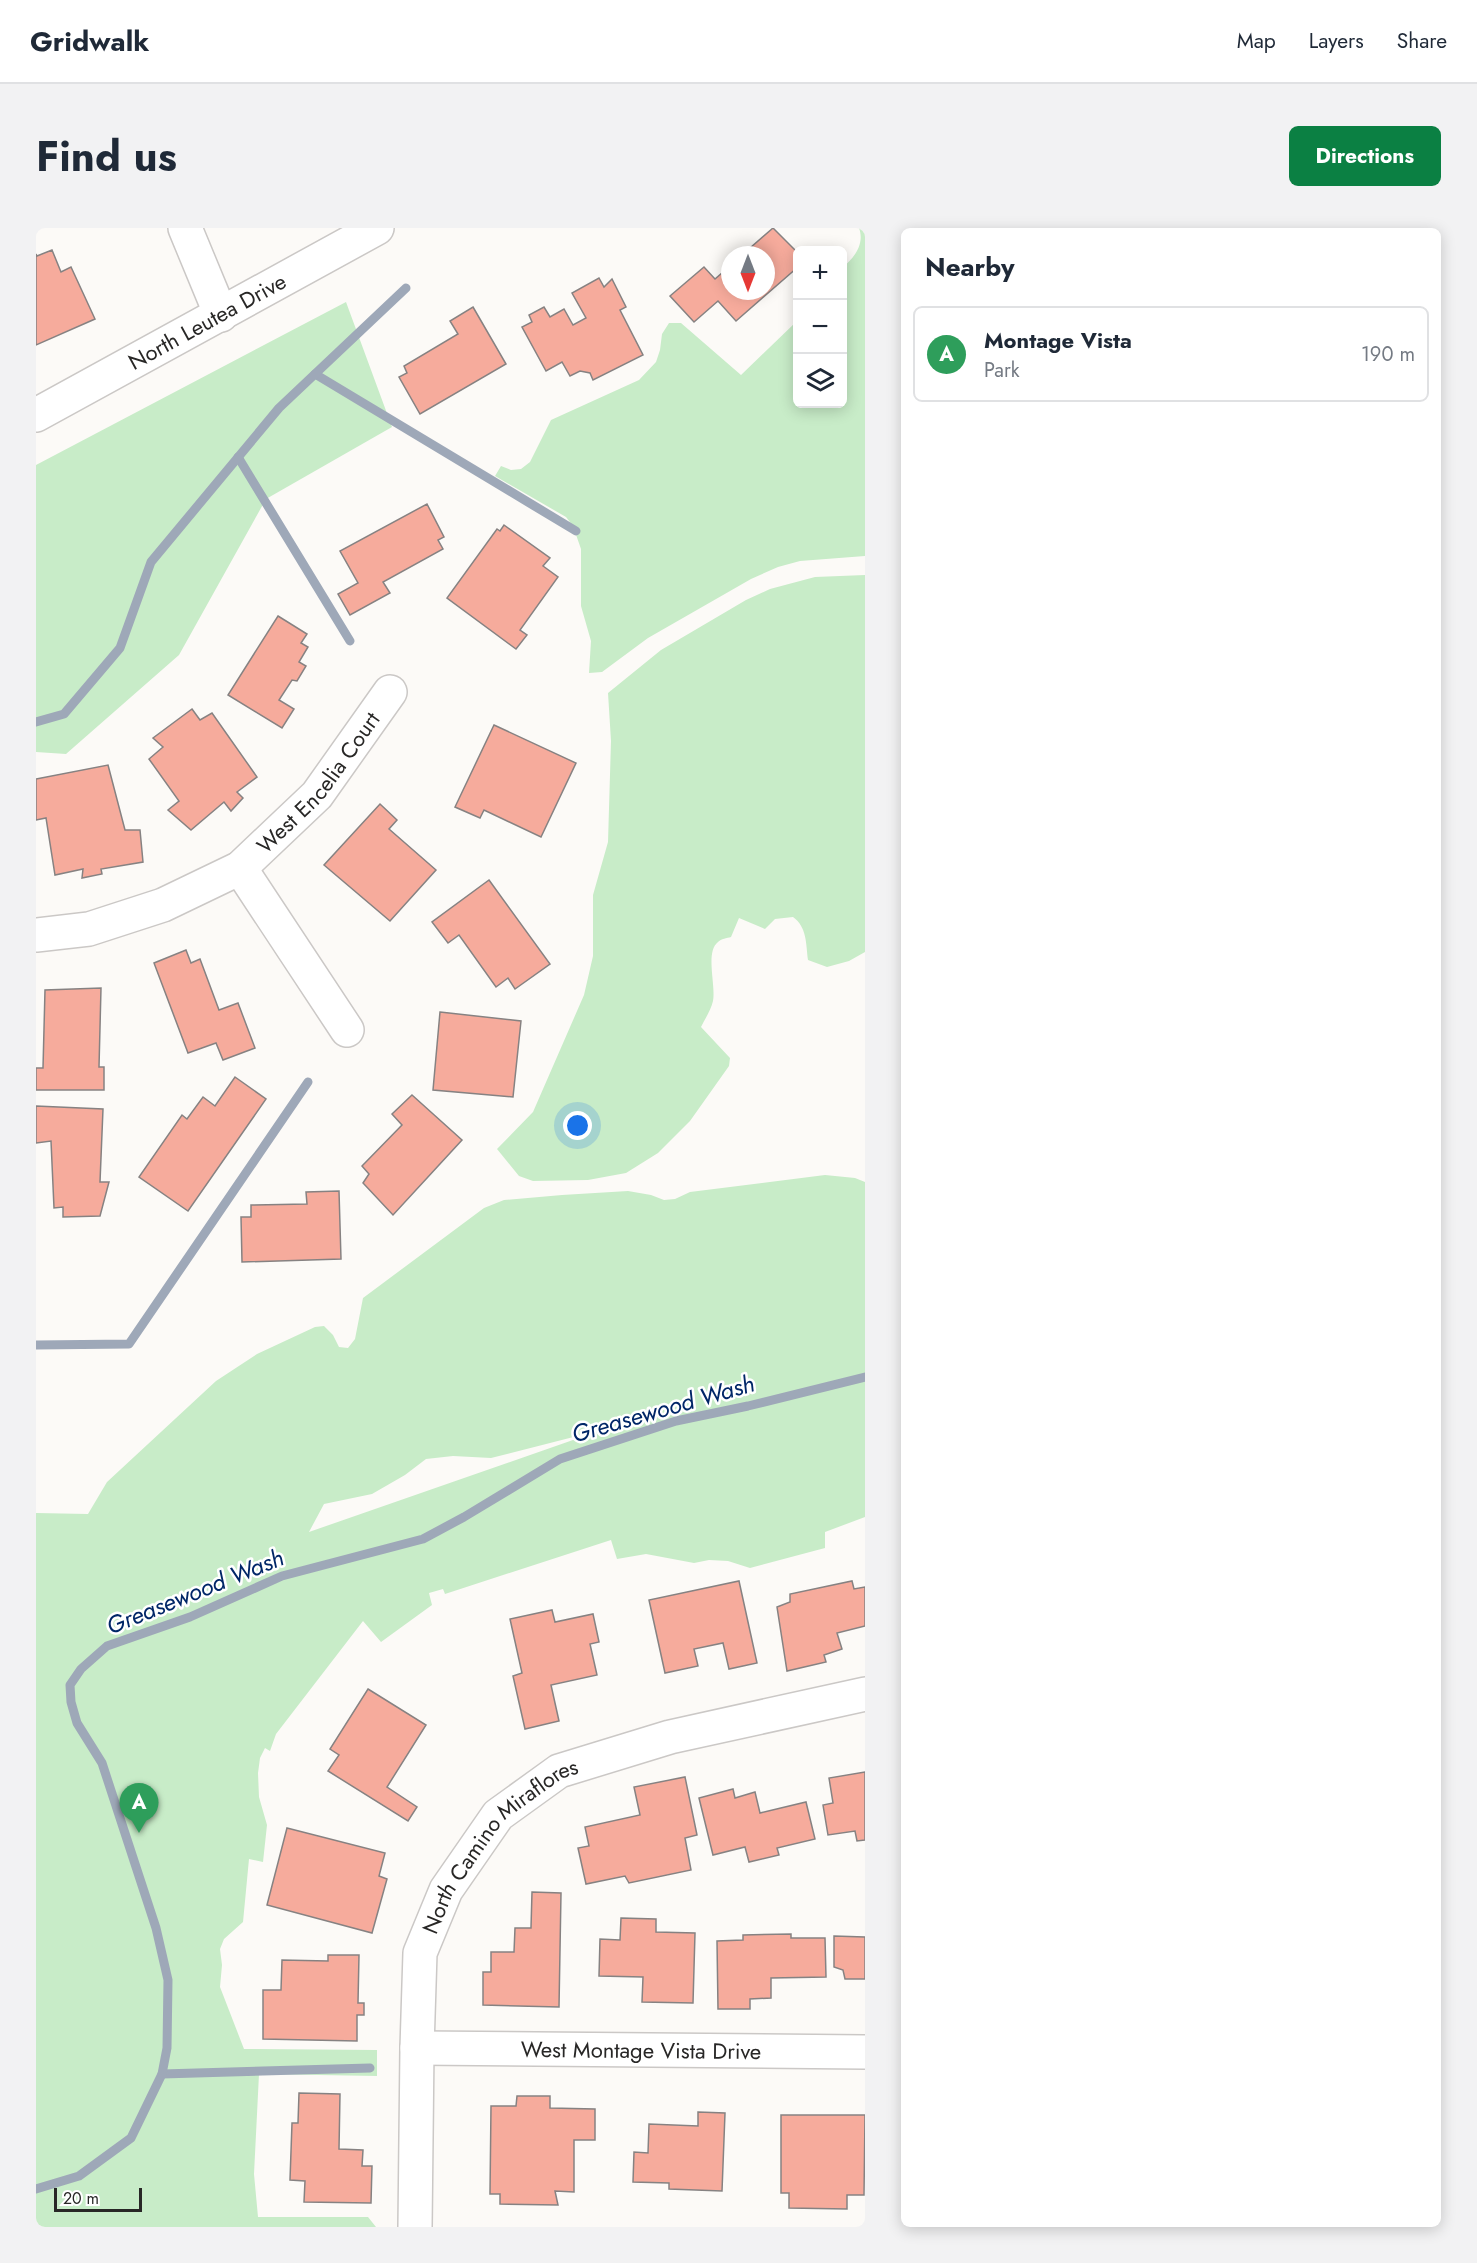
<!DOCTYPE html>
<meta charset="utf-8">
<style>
:root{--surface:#fff;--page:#f2f2f3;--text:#1f2937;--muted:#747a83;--line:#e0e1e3;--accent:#0b8043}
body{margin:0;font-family:Jost,sans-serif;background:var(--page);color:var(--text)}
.controls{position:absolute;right:18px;top:18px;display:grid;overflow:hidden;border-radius:9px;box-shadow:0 3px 15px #0003}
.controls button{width:54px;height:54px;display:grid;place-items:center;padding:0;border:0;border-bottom:2px solid var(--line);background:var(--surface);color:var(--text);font:30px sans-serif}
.compass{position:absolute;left:685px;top:18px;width:54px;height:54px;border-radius:50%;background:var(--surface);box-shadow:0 3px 15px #0003;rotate:180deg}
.scale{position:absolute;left:18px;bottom:15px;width:88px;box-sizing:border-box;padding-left:6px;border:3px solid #282726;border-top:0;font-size:16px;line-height:21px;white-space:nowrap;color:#282726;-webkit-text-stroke:4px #fff;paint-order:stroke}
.you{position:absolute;left:542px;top:898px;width:21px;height:21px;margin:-15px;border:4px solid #fff;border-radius:50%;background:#1a73e8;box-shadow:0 0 0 9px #1a73e833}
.badge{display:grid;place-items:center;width:39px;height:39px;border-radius:50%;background:var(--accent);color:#fff;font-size:20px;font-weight:700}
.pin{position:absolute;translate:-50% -50px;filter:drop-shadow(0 2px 3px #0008)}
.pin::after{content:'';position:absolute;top:32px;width:21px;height:18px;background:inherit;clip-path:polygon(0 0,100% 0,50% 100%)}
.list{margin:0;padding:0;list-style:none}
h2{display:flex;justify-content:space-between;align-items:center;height:78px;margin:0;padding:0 24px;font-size:26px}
h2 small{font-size:20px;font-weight:400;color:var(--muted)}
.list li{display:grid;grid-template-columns:39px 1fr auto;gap:18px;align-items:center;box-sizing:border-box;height:96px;margin:0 12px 12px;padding:0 12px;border:2px solid var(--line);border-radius:9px}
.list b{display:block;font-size:22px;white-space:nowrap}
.list p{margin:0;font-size:20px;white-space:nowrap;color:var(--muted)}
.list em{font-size:20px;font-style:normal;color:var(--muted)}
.icon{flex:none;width:33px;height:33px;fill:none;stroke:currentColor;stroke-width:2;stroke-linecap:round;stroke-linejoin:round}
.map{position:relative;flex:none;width:829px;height:1999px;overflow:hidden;border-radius:9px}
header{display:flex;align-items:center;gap:36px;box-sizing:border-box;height:84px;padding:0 30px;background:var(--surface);border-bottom:2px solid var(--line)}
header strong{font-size:28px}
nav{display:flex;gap:33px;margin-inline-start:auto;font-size:21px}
.intro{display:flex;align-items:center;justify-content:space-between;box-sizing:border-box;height:144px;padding:0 36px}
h1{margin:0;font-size:42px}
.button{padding:15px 27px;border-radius:9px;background:var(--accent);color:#fff;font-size:21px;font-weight:700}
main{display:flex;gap:36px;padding:0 36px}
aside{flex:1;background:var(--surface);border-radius:9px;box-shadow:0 3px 15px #0003}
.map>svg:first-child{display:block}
.green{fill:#c8ecc8;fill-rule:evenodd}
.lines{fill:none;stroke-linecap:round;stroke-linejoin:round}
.stream{stroke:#9ea8b8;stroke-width:9}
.building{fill:#f6ab9c;stroke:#868282;stroke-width:1.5}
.minor-casing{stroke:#cbc8c6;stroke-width:36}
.minor{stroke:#fff;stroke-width:33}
.labels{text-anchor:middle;stroke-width:5;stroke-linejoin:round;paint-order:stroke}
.street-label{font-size:22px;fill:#282726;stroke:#fff}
.water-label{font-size:24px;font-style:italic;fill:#002667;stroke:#fff}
</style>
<header>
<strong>Gridwalk</strong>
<nav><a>Map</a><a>Layers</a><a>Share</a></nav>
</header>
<div class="intro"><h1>Find us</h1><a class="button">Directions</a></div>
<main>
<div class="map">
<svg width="829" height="1999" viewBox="0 0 829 1999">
<rect width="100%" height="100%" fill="#fcfaf7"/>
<g class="green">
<path d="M823 0H829V328L764 333 742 339 715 351 612 410 566 444 553 445 555 413 545 378V321L537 298 530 289 459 248 465 238 475 242 485 241 494 234 515 192 603 152 620 134 624 122 626 106 633 95H645L705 147 761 93 762 176H806L807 39C818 30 829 16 823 0Z"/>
<polygon points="310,74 356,199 230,271 143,427 30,526 0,524 0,237"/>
<path d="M829 347V724L813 733 791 739 772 732C770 716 771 699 757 689L739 691 729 701 703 690 695 709C691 710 685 711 682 714 669 724 680 757 677 773 675 782 669 791 665 799L694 830 693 838 654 893 622 925 590 945 552 952 497 953 483 948 461 921 497 884 548 767 557 728V667L572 614 575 513 572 465 625 422 710 372 734 361 779 349Z"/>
<path d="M789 947 819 950 829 954V1289L789 1304V1320L714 1340 692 1333 673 1332 658 1335 610 1326 581 1331 575 1312 409 1366 407 1361 393 1365 396 1377 345 1414 327 1393 240 1506 234 1523 229 1520 224 1530 222 1545 223 1569 231 1597 227 1634 213 1631 207 1694 188 1711 184 1721 186 1737 184 1759 208 1821 341 1822V1848L223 1846 218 1946 222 1989H332L340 1999H0V1285L52 1286 71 1254 180 1153 221 1126 279 1099 288 1098 297 1107 303 1119 312 1120 319 1111 327 1070 448 980 468 972 526 967 592 963 615 967 628 972 639 971 654 964ZM557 1204V1205L273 1304 288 1276 336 1266 369 1247 390 1231 417 1228 455 1230Z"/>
</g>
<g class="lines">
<g class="stream">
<polyline points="279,146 540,303"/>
<polyline points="202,229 314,413"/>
<polyline points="0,494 28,486 84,420 115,334 243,180 370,60"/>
<polyline points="0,1117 93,1116 272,854"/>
<polyline points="126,1846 334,1840"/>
<polyline points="0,1961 43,1948 95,1910 126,1846 131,1820 132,1752 120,1700 66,1535 41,1495 35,1474 34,1457 45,1441 71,1418 154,1389 246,1348 387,1311 428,1289 524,1231 640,1193 712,1178 829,1149"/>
</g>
</g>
<g class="building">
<polygon points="737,0 762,25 762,39 700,93 682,73 658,94 634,68 668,39 679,51 694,38 694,63 730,63 730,27 706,27"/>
<polygon points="16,22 25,44 35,39 59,91 0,117 0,26 1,28"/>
<polygon points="563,50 568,59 576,51 590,79 584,82 607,127 557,152 554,145 544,143 534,148 526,134 510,143 486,99 496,94 493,87 508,79 514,89 528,81 537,97 550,90 536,65"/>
<polygon points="437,79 470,136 384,186 363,149 371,145 368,138 422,106 414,93"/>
<polygon points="391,276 408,309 402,312 407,321 347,354 354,365 314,387 302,366 322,355 304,323"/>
<polygon points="468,297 514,330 507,338 522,349 484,402 491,407 480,421 411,370 461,301 464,303"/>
<polygon points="242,388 271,406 265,415 272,419 263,434 270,438 261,453 256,452 243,472 258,481 246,500 192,467"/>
<polygon points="156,481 164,492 176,485 221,549 201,564 207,570 195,583 188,574 155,602 132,582 143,573 113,531 127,519 117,510"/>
<polygon points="458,497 540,535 505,609 448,582 444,590 419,579"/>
<polygon points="72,537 89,602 104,602 107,634 65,641 66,646 46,650 47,641 19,647 10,590 0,592 0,551"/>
<polygon points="344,576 361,592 353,601 400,642 354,693 288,637"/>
<polygon points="453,652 514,736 479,761 472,750 460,759 423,707 412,715 396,694"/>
<polygon points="150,722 155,735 164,731 183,782 202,775 219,820 187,832 180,815 152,825 118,735"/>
<polygon points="65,760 63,839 68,839 68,862 0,862 0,840 7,840 9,762"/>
<polygon points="404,784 485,793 477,869 397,862"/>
<polygon points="199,849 230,871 152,983 103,949 146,887 151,891 167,869 179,878"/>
<polygon points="376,867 426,912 357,987 327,955 333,946 326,938 366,897 356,886"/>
<polygon points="0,878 67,881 64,954 73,954 64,988 27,989 27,979 18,980 15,913 0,915"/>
<polygon points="303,963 305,1031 206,1034 205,989 215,989 215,977 271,976 270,964"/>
<polygon points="703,1353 721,1435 693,1441 687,1415 658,1421 662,1438 629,1445 613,1372"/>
<polygon points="816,1353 818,1361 829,1359 829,1398 801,1405 806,1421 788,1427 790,1434 751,1443 741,1379 754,1374 754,1366"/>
<polygon points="516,1382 519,1394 557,1386 563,1414 554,1416 561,1447 515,1457 523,1493 489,1501 477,1448 486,1445 474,1391"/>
<polygon points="332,1461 390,1497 351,1559 381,1579 372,1593 292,1543 303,1527 294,1521"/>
<polygon points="829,1544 829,1612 821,1613 819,1603 792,1607 787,1577 797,1575 793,1550"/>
<polygon points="649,1549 661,1607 649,1610 655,1642 593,1655 589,1648 550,1656 542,1620 553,1618 549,1599 604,1587 598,1559"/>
<polygon points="697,1561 699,1570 719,1564 724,1585 770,1574 779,1611 741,1620 743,1627 713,1634 709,1619 677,1627 663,1570"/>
<polygon points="251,1600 349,1625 343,1648 351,1651 336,1705 231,1677"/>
<polygon points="496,1664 525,1665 523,1779 447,1777 447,1744 455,1744 455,1724 478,1724 479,1700 495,1700"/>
<polygon points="585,1690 620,1691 620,1704 659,1705 657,1775 606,1774 607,1749 563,1748 564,1711 584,1712"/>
<polygon points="755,1706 755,1710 789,1710 790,1749 735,1750 735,1770 714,1771 714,1781 682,1781 681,1713 707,1712 707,1707"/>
<polygon points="798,1708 829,1709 829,1751 809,1751 807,1742 798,1739"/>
<polygon points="292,1727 323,1727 322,1775 328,1775 328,1787 321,1787 321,1813 227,1811 227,1762 245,1762 246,1732 292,1733"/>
<polygon points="263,1865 304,1866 303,1921 327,1922 326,1938 336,1938 335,1975 268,1974 269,1953 254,1952 256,1895 262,1895"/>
<polygon points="481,1868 514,1868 514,1880 559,1881 559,1912 538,1912 538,1964 519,1963 522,1977 464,1976 464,1966 454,1966 455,1878 480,1878"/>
<polygon points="662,1884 689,1885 686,1963 633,1961 633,1955 597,1954 598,1924 612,1925 613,1896 662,1898"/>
<polygon points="745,1887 829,1887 828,1967 811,1967 811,1981 753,1980 753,1965 745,1965"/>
</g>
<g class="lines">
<g class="minor-casing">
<g id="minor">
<polyline points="149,0 185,87"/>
<path id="s1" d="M0 187 341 0"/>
<polyline points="204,640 311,802"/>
<path id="s2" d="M0 707 53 701 127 677 204 640 281 567 354 464"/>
<path id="s3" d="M381 1820 829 1824"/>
<path id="s4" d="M379 1999 381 1820 384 1725 410 1662 462 1587 523 1543 634 1509 829 1466"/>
</g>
</g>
<use href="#minor" class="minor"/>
</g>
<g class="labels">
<g class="street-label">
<text dy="8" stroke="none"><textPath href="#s1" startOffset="195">North Leutea Drive</textPath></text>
<text dy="8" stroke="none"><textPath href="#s2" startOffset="333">West Encelia Court</textPath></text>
<text dy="8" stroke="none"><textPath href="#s4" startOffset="412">North Camino Miraflores</textPath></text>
<text dy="8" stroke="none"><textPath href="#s3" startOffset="224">West Montage Vista Drive</textPath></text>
</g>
<g class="water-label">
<text transform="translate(627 1181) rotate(-16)" y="8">Greasewood Wash</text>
<text transform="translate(159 1364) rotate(-22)" y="8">Greasewood Wash</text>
</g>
</g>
</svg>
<div class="controls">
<button>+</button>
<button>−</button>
<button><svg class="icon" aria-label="layers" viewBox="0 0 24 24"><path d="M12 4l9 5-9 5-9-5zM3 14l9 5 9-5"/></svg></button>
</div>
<svg class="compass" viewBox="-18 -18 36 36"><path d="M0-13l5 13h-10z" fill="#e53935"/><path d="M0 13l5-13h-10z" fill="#747a83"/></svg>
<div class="scale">20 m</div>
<div class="you"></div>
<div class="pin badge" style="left:103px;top:1605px;background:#2e9e5b">A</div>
</div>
<aside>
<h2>Nearby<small></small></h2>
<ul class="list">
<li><span class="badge" style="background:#2e9e5b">A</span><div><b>Montage Vista</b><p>Park</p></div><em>190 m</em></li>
</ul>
</aside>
</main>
